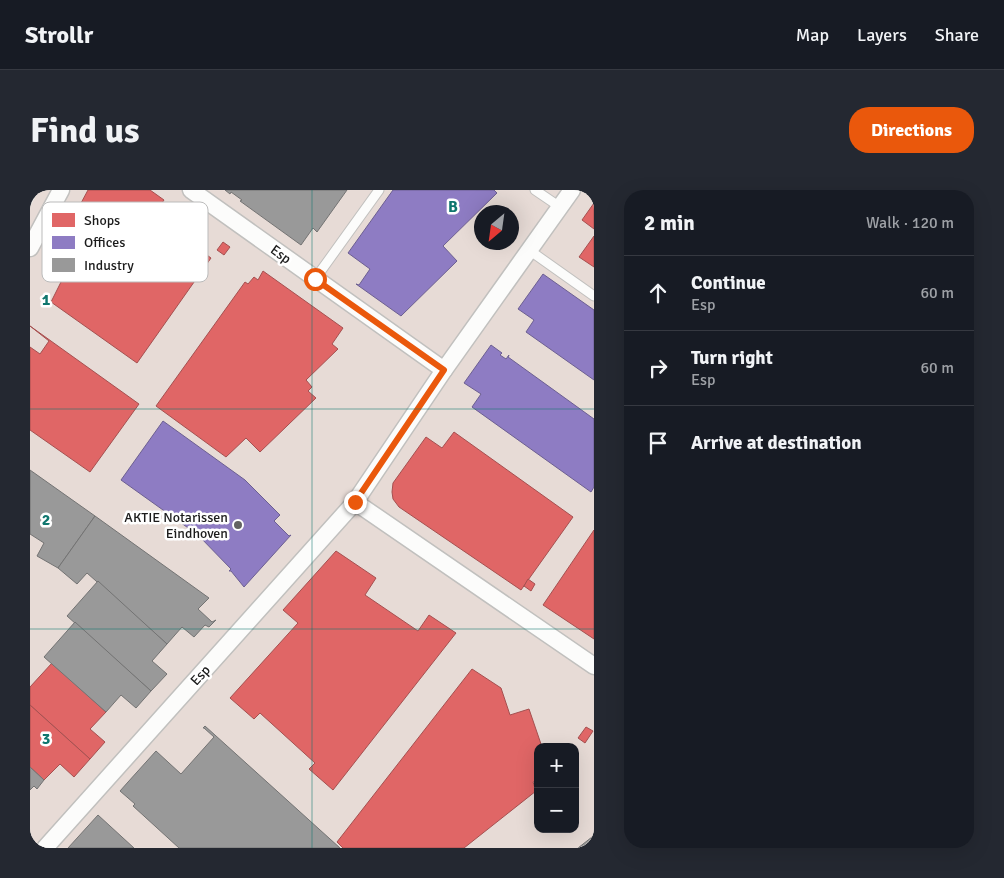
<!DOCTYPE html>
<meta charset="utf-8">
<style>
:root{--surface:#171b24;--page:#242831;--text:#f1f3f6;--muted:#9ea1a6;--line:#363941;--accent:#ea580c}
body{margin:0;font-family:Signika,sans-serif;background:var(--page);color:var(--text)}
.controls{position:absolute;right:15px;bottom:15px;display:grid;overflow:hidden;border-radius:10px;box-shadow:0 5px 20px #0002}
.controls button{width:45px;height:45px;display:grid;place-items:center;padding:0;border:0;border-bottom:1px solid var(--line);background:var(--surface);color:var(--text);font:25px sans-serif}
.compass{position:absolute;left:444px;top:15px;width:45px;height:45px;border-radius:50%;background:var(--surface);box-shadow:0 5px 20px #0002;rotate:209deg}
.stop{position:absolute;width:15px;height:15px;margin:-11px;border:4px solid #ea580c;border-radius:50%;background:#fff}
.stop.end{background:#ea580c;border-color:#fff;box-shadow:0 1px 5px #0008}
.list{margin:0;padding:0;list-style:none}
h2{display:flex;justify-content:space-between;align-items:center;height:65px;margin:0;padding:0 20px;font-size:21px}
h2 small{font-size:16px;font-weight:400;color:var(--muted)}
.list li{display:grid;grid-template-columns:32px 1fr auto;gap:15px;align-items:center;box-sizing:border-box;height:75px;padding:0 20px;border-top:1px solid var(--line)}
.list b{display:block;font-size:19px;white-space:nowrap}
.list p{margin:0;font-size:16px;white-space:nowrap;color:var(--muted)}
.list em{font-size:16px;font-style:normal;color:var(--muted)}
.icon{flex:none;width:28px;height:28px;fill:none;stroke:currentColor;stroke-width:2;stroke-linecap:round;stroke-linejoin:round}
.map{position:relative;flex:none;width:564px;height:658px;overflow:hidden;border-radius:20px}
header{display:flex;align-items:center;gap:30px;box-sizing:border-box;height:70px;padding:0 25px;background:var(--surface);border-bottom:1px solid var(--line)}
header strong{font-size:24px}
nav{display:flex;gap:28px;margin-inline-start:auto;font-size:18px}
.intro{display:flex;align-items:center;justify-content:space-between;box-sizing:border-box;height:120px;padding:0 30px}
h1{margin:0;font-size:35px}
.button{padding:12px 22px;border-radius:20px;background:var(--accent);color:#fff;font-size:18px;font-weight:700}
main{display:flex;gap:30px;padding:0 30px}
aside{flex:1;background:var(--surface);border-radius:20px;box-shadow:0 5px 20px #0002}
.map>svg:first-child{display:block}
.commercial{fill:#e7dbd6;fill-rule:evenodd}
.shops{fill:#e06666;stroke:#a55050}
.offices{fill:#8e7cc3;stroke:#6c5f91}
.industry{fill:#999;stroke:#737373}
.lines{fill:none;stroke-linecap:round;stroke-linejoin:round}
.lane-casing{stroke:#c1c0be;stroke-width:11}
.street-casing{stroke:#c1c0be;stroke-width:19}
.lane{stroke:#fcfcfb;stroke-width:9}
.street{stroke:#fcfcfb;stroke-width:16}
.route{stroke:#ea580c;stroke-width:6}
.grid{fill:none;stroke:#0f766e;stroke-width:1;stroke-opacity:0.55}
.poi-dot{fill:#636361;stroke:#fff;stroke-width:2}
.labels{text-anchor:middle;stroke-width:5;stroke-linejoin:round;paint-order:stroke}
.street-label{font-size:14px;fill:#1b1b1b;stroke:#fff}
.poi-label{font-size:14px;fill:#1b1b1b;stroke:#fff;text-anchor:end}
.key{fill:#fff;stroke:#bbb;stroke-width:1}
.key-label{font-size:14px;fill:#1b1b1b}
.grid-label{font-size:16px;text-anchor:middle;font-weight:bold;fill:#0f766e;stroke:#fff;stroke-width:5;stroke-linejoin:round;paint-order:stroke}
</style>
<header>
<strong>Strollr</strong>
<nav><a>Map</a><a>Layers</a><a>Share</a></nav>
</header>
<div class="intro"><h1>Find us</h1><a class="button">Directions</a></div>
<main>
<div class="map">
<svg width="564" height="658" viewBox="0 0 564 658">
<rect width="100%" height="100%" fill="#eae9e4"/>
<path class="commercial" d="M9 0H564V658H0V17ZM452 22H482V52H452ZM508 557H545V639H508Z"/>
<g class="shops">
<polygon points="58,0 120,0 134,10 123,26 181,68 107,173 21,112 34,86 17,77"/>
<polygon points="564,13 564,39 552,30"/>
<polygon points="564,46 564,77 549,67"/>
<polygon points="193,52 200,57 194,65 187,60"/>
<polygon points="233,81 313,138 302,154 308,159 276,190 282,197 278,201 286,208 230,262 216,248 196,267 126,216 215,92 218,94 224,87 228,90"/>
<polygon points="0,136 109,214 60,282 0,240 0,157 10,164 19,151"/>
<polygon points="424,242 543,327 491,400 369,317 363,309 362,302 363,293 396,247 412,258"/>
<polygon points="564,340 564,449 513,415"/>
<polygon points="306,361 346,388 335,405 388,441 399,425 426,443 303,600 279,579 285,573 230,523 224,529 200,508 268,433 253,420"/>
<polygon points="498,389 505,394 501,401 494,396"/>
<polygon points="22,473 76,522 60,539 75,552 60,569 0,515 0,497"/>
<polygon points="442,479 471,498 480,525 499,519 512,557 508,557 508,590 503,592 506,601 434,658 313,658 307,652"/>
<polygon points="0,515 60,569 44,587 30,574 14,590 0,577"/>
<polygon points="556,537 563,541 555,553 548,548"/>
</g>
<g class="offices">
<polygon points="363,0 464,0 467,3 413,56 427,71 371,126 326,94 329,95 340,79 318,63"/>
<polygon points="513,84 564,120 564,190 496,142 504,130 488,119"/>
<polygon points="461,155 472,163 470,165 476,169 479,165 478,167 564,229 564,297 561,302 442,217 451,204 434,193"/>
<polygon points="133,231 215,290 250,325 244,331 259,346 261,345 214,397 201,381 199,381 201,379 168,345 91,290"/>
</g>
<g class="industry">
<polygon points="195,0 317,0 287,42 283,38 271,55 210,11 212,10 201,2 200,4"/>
<polygon points="0,280 65,326 28,378 7,366 14,353 0,344"/>
<polygon points="65,326 179,408 168,419 182,432 186,430 179,437 175,435 164,447 152,437 137,454 57,383 47,394 28,378"/>
<polygon points="68,391 137,454 122,471 137,484 121,501 37,426"/>
<polygon points="45,432 121,501 106,518 91,505 76,522 14,467"/>
<polygon points="175,536 310,658 149,658 103,616 105,614 90,601 98,592 126,561 151,584 184,547 174,538 173,538"/>
<polygon points="0,577 14,590 7,599 4,596 0,600"/>
<polygon points="68,625 104,658 38,658"/>
<polygon points="562,647 564,647 564,658 548,658"/>
</g>
<g class="lines">
<g class="lane-casing">
<g id="lane">
<polyline points="505,0 530,17"/>
<polyline points="499,60 564,106"/>
<polyline points="285,89 349,0"/>
</g>
</g>
<g class="street-casing">
<g id="street">
<polyline points="161,0 414,180"/>
<polyline points="0,58 31,0"/>
<polyline points="325,312 564,476"/>
<polyline points="15,658 325,312 414,180 542,0"/>
</g>
</g>
<use href="#lane" class="lane"/>
<use href="#street" class="street"/>
</g>
<g class="lines">
<polyline class="route" points="285,89 414,180 325,312"/>
</g>
<path class="grid" d="M282 0V658M0 219H564M0 439H564"/>
<circle class="poi-dot" cx="208" cy="335" r="5"/>
<g class="labels">
<g class="street-label">
<text transform="translate(251 64) rotate(36)" y="5">Esp</text>
<text transform="translate(170 485) rotate(-48)" y="5">Esp</text>
</g>
<g class="poi-label">
<text x="198" y="332">AKTIE Notarissen<tspan x="198" dy="16">Eindhoven</tspan></text>
</g>
</g>
<rect x="12" y="12" width="166" height="80" rx="8" class="key"/>
<rect x="22" y="23" width="23" height="14" fill="#e06666"/>
<rect x="22" y="46" width="23" height="13" fill="#8e7cc3"/>
<rect x="22" y="68" width="23" height="14" fill="#999"/>
<g class="key-label">
<text x="54" y="35">Shops</text>
<text x="54" y="57">Offices</text>
<text x="54" y="80">Industry</text>
</g>
<g class="grid-label">
<text x="423" y="22">B</text>
<text x="16" y="115">1</text>
<text x="16" y="335">2</text>
<text x="16" y="554">3</text>
</g>
</svg>
<div class="controls">
<button>+</button>
<button>−</button>
</div>
<svg class="compass" viewBox="-18 -18 36 36"><path d="M0-13l5 13h-10z" fill="#e53935"/><path d="M0 13l5-13h-10z" fill="#9ea1a6"/></svg>
<div class="stop" style="left:285px;top:89px"></div>
<div class="stop end" style="left:325px;top:312px"></div>
</div>
<aside>
<h2>2 min<small>Walk · 120 m</small></h2>
<ul class="list">
<li><svg class="icon" aria-label="ahead" viewBox="0 0 24 24"><path d="M12 20V5M6 11l6-6 6 6"/></svg><div><b>Continue</b><p>Esp</p></div><em>60 m</em></li>
<li><svg class="icon" aria-label="right" viewBox="0 0 24 24"><path d="M7 20v-9h11M14 6l5 5-5 5"/></svg><div><b>Turn right</b><p>Esp</p></div><em>60 m</em></li>
<li><svg class="icon" aria-label="arrive" viewBox="0 0 24 24"><path d="M6 21V4h12l-3 4 3 4H6"/></svg><div><b>Arrive at destination</b></div></li>
</ul>
</aside>
</main>
